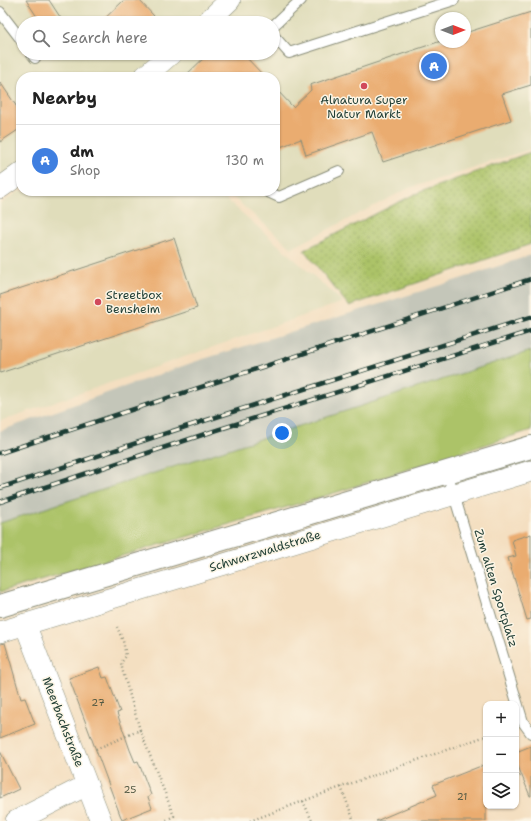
<!DOCTYPE html>
<meta charset="utf-8">
<style>
:root{--surface:#fff;--page:#f6f6f6;--text:#222;--muted:#767676;--line:#e0e0e0;--accent:#d1495b}
body{margin:0;font-family:"Shantell Sans",sans-serif;background:var(--page);color:var(--text)}
.controls{position:absolute;right:12px;bottom:12px;display:grid;overflow:hidden;border-radius:8px;box-shadow:0 1px 3px #0004}
.controls button{width:36px;height:36px;display:grid;place-items:center;padding:0;border:0;border-bottom:1px solid var(--line);background:var(--surface);color:var(--text);font:20px sans-serif}
.compass{position:absolute;left:435px;top:12px;width:36px;height:36px;border-radius:50%;background:var(--surface);box-shadow:0 1px 3px #0004;rotate:90deg}
.you{position:absolute;left:282px;top:433px;width:14px;height:14px;margin:-10px;border:3px solid #fff;border-radius:50%;background:#1a73e8;box-shadow:0 0 0 6px #1a73e833}
.badge{display:grid;place-items:center;width:26px;height:26px;border-radius:50%;background:var(--accent);color:#fff;font-size:13px;font-weight:700}
.pin{position:absolute;translate:-50% -50%;border:2px solid #fff;box-shadow:0 1px 4px #0006}
.list{margin:0;padding:0;list-style:none}
h2{display:flex;justify-content:space-between;align-items:center;height:52px;margin:0;padding:0 16px;font-size:17px}
h2 small{font-size:13px;font-weight:400;color:var(--muted)}
.list li{display:grid;grid-template-columns:26px 1fr auto;gap:12px;align-items:center;box-sizing:border-box;height:72px;padding:0 16px;border-top:1px solid var(--line)}
.list b{display:block;font-size:15px;white-space:nowrap}
.list p{margin:0;font-size:13px;white-space:nowrap;color:var(--muted)}
.list em{font-size:13px;font-style:normal;color:var(--muted)}
.icon{flex:none;width:22px;height:22px;fill:none;stroke:currentColor;stroke-width:2;stroke-linecap:round;stroke-linejoin:round}
.map{position:relative;flex:none;width:531px;height:821px;overflow:hidden}
.search{position:absolute;background:var(--surface);box-shadow:0 1px 3px #0004;left:16px;top:16px;width:264px;height:44px;display:flex;align-items:center;gap:10px;box-sizing:border-box;padding:0 14px;border-radius:22px;color:var(--muted);font-size:15px}
.panel{position:absolute;background:var(--surface);box-shadow:0 1px 3px #0004;left:16px;top:72px;width:264px;height:124px;border-radius:16px}
.map>svg:first-child{display:block}
.built{fill:#e0ddbb;fill-rule:evenodd}
.railway{fill:#c4c6b9}
.grass{fill:url(#grass-dots);stroke:#66804e}
.garden{fill:#acc368;stroke:#66804e}
.building{fill:#eaac70}
.lines{fill:none;stroke-linecap:round;stroke-linejoin:round}
.lane-casing{stroke:#8a8e7a;stroke-width:12}
.street-casing{stroke:#8a8e7a;stroke-width:22}
.primary-casing{stroke:#8a8e7a;stroke-width:24}
.path{stroke:#8a8e7a;stroke-width:2.5;stroke-dasharray:1 3;stroke-linecap:butt}
.lane{stroke:#fff;stroke-width:10}
.street{stroke:#fff;stroke-width:21}
.primary{stroke:#fff;stroke-width:22}
.rail-casing{stroke:#1f3d34;stroke-width:4.5}
.rail{stroke:#fcf5e5;stroke-width:3;stroke-dasharray:9;stroke-linecap:butt}
.poi-dot{fill:#d1495b;stroke:#fcf5e5;stroke-width:1.5}
.labels{text-anchor:middle;stroke-width:3;stroke-linejoin:round;paint-order:stroke}
.number-label{font-size:10px;fill:#525943}
.poi-label{font-size:12px;fill:#1f3d34;stroke:#fcf5e5}
.street-label{font-size:12px;fill:#1f3d34;stroke:#fcf5e5}
</style>
<div class="map">
<svg width="531" height="821" viewBox="0 0 531 821">
<defs>
<pattern id="grass-dots" width="8" height="8" patternUnits="userSpaceOnUse"><rect width="8" height="8" fill="#acc368"/><path d="M2 2h.1M6 6h.1" fill="none" stroke="#8ba056" stroke-width="1.8" stroke-linecap="round"/></pattern>
</defs>
<rect width="100%" height="100%" fill="#fcf5e5"/>
<filter id="ink" filterUnits="userSpaceOnUse"><feTurbulence type="fractalNoise" baseFrequency=".025" numOctaves="2"/><feDisplacementMap in="SourceGraphic" scale="8" xChannelSelector="R" yChannelSelector="G"/><feConvolveMatrix kernelMatrix="1 2 1 2 8 2 1 2 1" color-interpolation-filters="sRGB"/></filter>
<filter id="wash" filterUnits="userSpaceOnUse"><feTurbulence type="fractalNoise" baseFrequency=".012" numOctaves="4" result="noise"/><feDisplacementMap in="SourceGraphic" scale="16" xChannelSelector="R" yChannelSelector="G"/><feGaussianBlur stdDeviation="0.9" result="paint"/><feColorMatrix in="noise" values="0 0 0 0 0 0 0 0 0 0 0 0 0 0 0 0 0 1.4 0 .05"/><feComposite in="paint" operator="in"/></filter>
<g filter="url(#wash)">
<rect width="100%" height="100%" fill="#f4dfc1"/>
<g class="built">
<path d="M0 0H531V149L409 188 292 248 226 191H275V77H21V180L0 192ZM441 18H465V42H441ZM23 23H273V53H23Z"/>
<polygon points="21,190 21,191 217,191 343,302 0,421 0,204"/>
</g>
<polygon class="railway" points="531,255 531,351 0,523 0,431 194,362 460,279"/>
<polygon class="grass" points="531,152 531,244 349,306 304,250 415,194"/>
<polygon class="garden" points="531,351 531,430 331,494 0,592 0,523"/>
<g id="blocks">
<g class="building">
<polygon points="26,0 49,0 64,23 41,23"/>
<polygon points="124,0 139,0 154,16 147,23 100,23"/>
<polygon points="531,12 531,85 502,94 511,120 383,162 372,132 306,155 301,139 275,149 275,88 293,107 311,90 310,85 441,41 465,42 465,33"/>
<polygon points="209,53 242,53 265,77 184,77"/>
<polygon points="0,82 21,113 21,128 0,142"/>
<polygon points="174,238 197,308 0,373 0,295"/>
<polygon points="531,534 531,619 527,620 508,558 516,556 512,540"/>
<polygon points="5,643 21,699 25,698 35,724 0,738 0,644"/>
<polygon points="99,667 103,678 107,677 120,712 117,713 130,750 135,762 138,761 151,795 148,797 152,808 122,820 69,678"/>
<polygon points="531,746 531,796 530,796 516,761 516,752"/>
<polygon points="0,751 19,789 0,798"/>
<polygon points="486,764 486,821 376,821 437,795 433,785"/>
</g>
</g>
</g>
<g filter="url(#ink)">
<use href="#blocks" fill-opacity="0" stroke="#8a8e7a" stroke-width="1"/>
<g class="lines">
<g class="lane-casing">
<g id="lane">
<polyline points="0,12 23,42"/>
<polyline points="273,26 301,0"/>
<polyline points="273,35 289,53 454,0"/>
<polyline points="31,53 35,58"/>
<polyline points="266,191 279,197 339,171"/>
<polyline points="447,472 523,722 531,733"/>
</g>
</g>
<g class="street-casing">
<g id="street">
<polyline points="206,23 230,0"/>
<polyline points="144,77 172,53"/>
<polyline points="0,188 21,173"/>
<polyline points="25,624 101,821"/>
<polyline points="0,632 531,471"/>
<polyline points="16,821 87,785"/>
</g>
</g>
<g class="primary-casing">
<polyline id="primary" points="0,606 531,447"/>
</g>
<g class="path">
<polyline points="140,730 174,816 165,821"/>
<polyline points="96,749 140,730 123,672 121,663 126,656 123,641 117,627"/>
<polyline points="516,778 522,775"/>
<polyline points="341,787 354,821"/>
<polyline points="303,801 312,821"/>
<polyline points="250,821 341,787 486,736"/>
</g>
<use href="#lane" class="lane"/>
<use href="#street" class="street"/>
<use href="#primary" class="primary"/>
<g class="rail-casing">
<g id="rail">
<polyline points="0,453 531,279"/>
<polyline points="0,488 185,427 531,317"/>
<polyline points="0,502 217,430 531,331"/>
</g>
</g>
<use href="#rail" class="rail"/>
</g>
</g>
<g class="poi-dot">
<circle cx="364" cy="86" r="4"/>
<circle cx="98" cy="302" r="4"/>
</g>
<g class="labels">
<g class="number-label">
<text x="98" y="706">27</text>
<text x="130" y="793">25</text>
<text x="462" y="800">21</text>
</g>
<g class="poi-label">
<text x="364" y="104">Alnatura Super<tspan x="364" dy="14">Natur Markt</tspan></text>
<text x="106" y="299" text-anchor="start">Streetbox<tspan x="106" dy="14">Bensheim</tspan></text>
</g>
<g class="street-label">
<text transform="translate(265 551) rotate(-17)" y="4">Schwarzwaldstraße</text>
<text transform="translate(496 588) rotate(73)" y="4">Zum alten Sportplatz</text>
<text transform="translate(63 722) rotate(69)" y="4">Meerbachstraße</text>
</g>
</g>
</svg>
<div class="controls">
<button>+</button>
<button>−</button>
<button><svg class="icon" aria-label="layers" viewBox="0 0 24 24"><path d="M12 4l9 5-9 5-9-5zM3 14l9 5 9-5"/></svg></button>
</div>
<svg class="compass" viewBox="-18 -18 36 36"><path d="M0-13l5 13h-10z" fill="#e53935"/><path d="M0 13l5-13h-10z" fill="#767676"/></svg>
<div class="you"></div>
<div class="pin badge" style="left:434px;top:66px;background:#3f7fe0">A</div>
<div class="search"><svg class="icon" aria-label="search" viewBox="0 0 24 24"><circle cx="10" cy="10" r="6"/><path d="M15 15l6 6"/></svg>Search here</div>
<section class="panel">
<h2>Nearby<small></small></h2>
<ul class="list">
<li><span class="badge" style="background:#3f7fe0">A</span><div><b>dm</b><p>Shop</p></div><em>130 m</em></li>
</ul>
</section>
</div>
